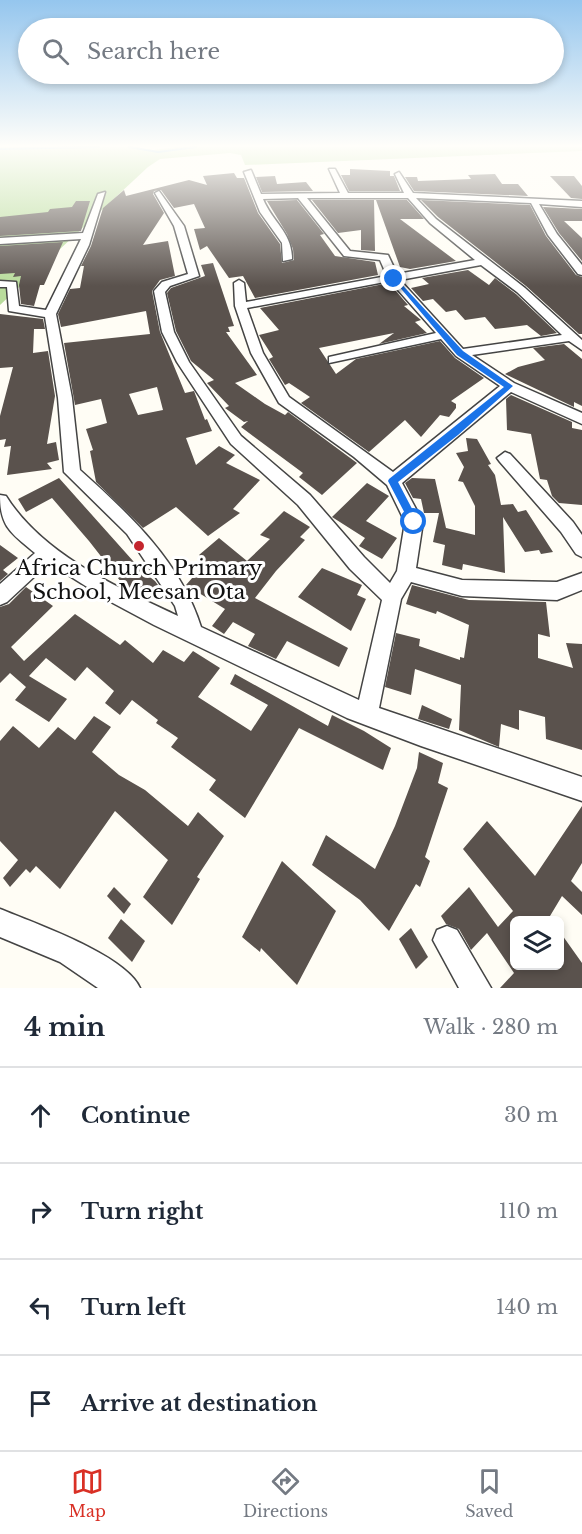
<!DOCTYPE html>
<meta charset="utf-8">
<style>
:root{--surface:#fff;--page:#f2f2f3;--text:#1f2937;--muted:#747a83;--line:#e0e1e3;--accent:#d93025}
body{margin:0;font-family:"Libre Baskerville",serif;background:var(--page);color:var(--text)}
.controls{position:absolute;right:18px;bottom:18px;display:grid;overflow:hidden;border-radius:9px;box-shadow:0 3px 9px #0003}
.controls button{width:54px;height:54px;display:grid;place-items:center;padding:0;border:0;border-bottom:2px solid var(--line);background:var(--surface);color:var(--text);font:30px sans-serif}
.stop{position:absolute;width:18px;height:18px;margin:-14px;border:4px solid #1a73e8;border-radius:50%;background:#fff}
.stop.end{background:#1a73e8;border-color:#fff;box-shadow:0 2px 6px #0008}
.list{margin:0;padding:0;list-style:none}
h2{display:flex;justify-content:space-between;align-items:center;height:78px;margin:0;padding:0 24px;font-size:26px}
h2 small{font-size:20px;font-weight:400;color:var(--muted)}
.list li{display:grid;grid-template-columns:39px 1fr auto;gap:18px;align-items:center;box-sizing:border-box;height:96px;padding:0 24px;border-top:2px solid var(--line)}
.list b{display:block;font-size:22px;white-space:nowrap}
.list em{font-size:20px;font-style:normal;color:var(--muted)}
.icon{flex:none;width:33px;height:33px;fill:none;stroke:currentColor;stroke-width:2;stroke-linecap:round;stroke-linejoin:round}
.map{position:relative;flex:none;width:582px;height:988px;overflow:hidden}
.search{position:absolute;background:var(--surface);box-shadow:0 3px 9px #0003;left:18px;right:18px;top:18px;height:66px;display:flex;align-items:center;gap:15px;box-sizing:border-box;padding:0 21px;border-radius:33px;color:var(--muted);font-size:22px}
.sheet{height:462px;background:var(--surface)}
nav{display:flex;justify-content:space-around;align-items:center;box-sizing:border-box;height:84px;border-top:2px solid var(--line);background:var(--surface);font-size:16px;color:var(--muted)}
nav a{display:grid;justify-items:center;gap:3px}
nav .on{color:var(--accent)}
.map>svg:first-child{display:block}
.forest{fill:#b9dc9c}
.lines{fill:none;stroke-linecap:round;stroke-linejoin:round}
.stream{stroke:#3f96cf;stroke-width:2}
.building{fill:#5a524d;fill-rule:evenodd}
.street-casing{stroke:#444;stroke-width:3}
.street{fill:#fff;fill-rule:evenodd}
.route{fill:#1a73e8}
.poi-dot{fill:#c4262e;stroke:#fff;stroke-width:2}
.labels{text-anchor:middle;stroke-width:6;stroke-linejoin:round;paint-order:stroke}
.poi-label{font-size:21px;fill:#111;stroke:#fff}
</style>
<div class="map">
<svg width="582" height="988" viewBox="0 0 582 988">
<rect width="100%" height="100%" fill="#fffdf5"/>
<polygon class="forest" points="0,147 136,147 153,150 176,147 582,147 582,151 245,165 241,155 230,153 160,159 148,167 0,305"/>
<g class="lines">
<g class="stream">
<polyline points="129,147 158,152 196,147"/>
<polyline points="0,149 99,147"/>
</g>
</g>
<g class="building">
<polygon points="350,169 390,171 390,176 394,176 400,191 349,191 341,175 350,175"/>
<path d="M234 173 237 178H244L258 213 280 244 282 263 294 260 293 249 287 234 267 201 297 200 324 234 320 235 335 256 375 262 378 275 255 298 243 276 229 278 207 246 200 250 194 229 205 228 194 204 174 208 161 190 154 191 153 194 164 213 143 245 168 241 175 276 160 280 152 291 160 332 185 393 194 391 205 420 207 419 212 431 186 438 196 465 219 446 235 455 226 463 260 480 233 509 240 513 208 536 176 507 143 528 96 482 90 451 93 450 86 429 107 423 101 399 75 405 64 343 150 334 146 311 61 327 58 314 70 289 80 288 84 266H81L91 246 103 208 124 190 126 196 189 180 207 185 203 176ZM157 387 163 410 138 415 129 394Z"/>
<polygon points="495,174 502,184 518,184 528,196 414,191 405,177 417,177 418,181 471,179 468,175"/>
<polygon points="275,176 277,184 306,182 313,191 262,192 256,177"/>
<polygon points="550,176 574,176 582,186 582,199 571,198"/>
<polygon points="312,200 374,200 375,251 361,250 361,230 338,233"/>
<polygon points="376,200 407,200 424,219 400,219 456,261 410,269 400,267"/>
<polygon points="421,200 530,205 546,236 576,275 582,277 582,334 579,334 526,286 438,217"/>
<polygon points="76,201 90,201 81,231 0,236 0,217 48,212 50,209 72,207"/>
<polygon points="543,207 582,209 582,221 564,221 582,238 582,261 559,233"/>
<polygon points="63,242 44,285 40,285 34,306 21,304 19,285 21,276 13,277 15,273 0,274 0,246"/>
<polygon points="213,263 234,326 228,327 230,332 226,332 257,375 235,383 265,404 285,415 288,412 357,463 322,495 299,477 303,473 241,427 248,421 244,422 225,408 229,406 207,383 214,380 191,361 176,331 167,293 171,288 205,276 201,265"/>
<polygon points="468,270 489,285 495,278 516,294 557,333 541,336 527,325 495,329 485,317 465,320 456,310 446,312 433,299 423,301 411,288 429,284 422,278"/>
<polygon points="389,283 408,305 404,306 421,320 415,322 427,333 379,344 394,333 319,348 336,374 356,359 440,341 455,358 484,378 451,401 456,404 456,408 449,417 440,415 421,437 405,420 369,452 301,403 310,397 289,383 285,385 269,359 273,357 259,335 279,330 260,308"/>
<polygon points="0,314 43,319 45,329 34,329 33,353 48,351 55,396 47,444 56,442 59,460 47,463 52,469 7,475 11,446 4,447 6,439 0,440 0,416 13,367 0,368"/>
<polygon points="564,344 582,359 582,406 574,402 574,407 505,374 518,367 545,360 533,348"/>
<polygon points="511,395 572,422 572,428 582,430 582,505 559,503 552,496 547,480 540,479 531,434 507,430 506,399"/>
<polygon points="466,438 477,439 491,464 488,465 495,475 501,505 513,504 518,512 526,510 553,552 541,554 539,550 525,552 503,517 505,573 463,564 462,570 442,565 445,545 433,542 439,513 424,513 421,499 413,498 405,483 412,478 435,479 446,528 475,535 475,506 463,482 458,481 464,467 456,453 468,451"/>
<polygon points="59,478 142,571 155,581 158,585 145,598 125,587 89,541 52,498 26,512 18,499"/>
<polygon points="367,483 389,496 366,521 397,538 382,559 359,546 365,538 332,517"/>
<polygon points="284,511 310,527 300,537 305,540 276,571 255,598 348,648 339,667 287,641 276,659 248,646 255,634 233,622 224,634 212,626 225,609 186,585 206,562 199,555 219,538 247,561 270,539 260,535"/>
<polygon points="0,545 18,558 3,570 8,574 0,581"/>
<polygon points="322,568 362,585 357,595 366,599 351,631 298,597"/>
<polygon points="412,585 469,600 546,602 550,637 538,634 538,658 573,668 566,643 582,644 582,750 546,739 545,717 519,710 519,730 501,724 499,747 459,730 461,685 415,669 411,695 385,687 396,633 420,639 419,646 460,660 460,657 464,658 469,625 437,611 436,614 406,604"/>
<polygon points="26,587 53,606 11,647 24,661 75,614 120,645 125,640 153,663 163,650 184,662 193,651 201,656 220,668 198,697 251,731 268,705 230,684 235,674 328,726 332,715 364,731 391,748 383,770 299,728 245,818 209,790 216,780 171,747 178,738 156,723 158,720 132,700 120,715 105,703 114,691 87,667 75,681 46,658 29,676 67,699 49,722 15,700 26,687 10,673 0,683 0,607 9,604"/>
<polygon points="422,705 452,719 449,729 418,719"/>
<polygon points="94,716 111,727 92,752 119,775 145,790 188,826 198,812 224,836 197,877 200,879 172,925 143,897 168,860 115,811 60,889 36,866 30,873 26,869 10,887 3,878 18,860 0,841 0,741 13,726 39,748 58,727 75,740"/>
<polygon points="419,752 443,763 438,783 448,788 425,857 430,861 420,887 416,884 389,931 360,900 312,865 326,835 375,869 395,826 417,768"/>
<polygon points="582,806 582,863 571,881 582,892 582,915 562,896 547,921 514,921 514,966 560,966 560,932 582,963 582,988 500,988 514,973 487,933 471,950 459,929 446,924 441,916 469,887 498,927 513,911 463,849 487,821 535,876"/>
<polygon points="282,861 336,911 297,985 261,948 260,952 242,937"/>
<polygon points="114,887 131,904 124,914 107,896"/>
<polygon points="121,919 145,941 132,962 108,938"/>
<polygon points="411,928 428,957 416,969 399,939"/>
</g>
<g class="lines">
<g class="street-casing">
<g id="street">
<path d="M329 169H335L348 193H404L395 174 399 172 413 193 582 201V207L539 204 557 234 582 265V275L578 274 548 235 531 203 416 198 436 219 525 288 582 340V350L569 341 472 355 514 383 582 413V424L511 392 402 483 423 522 416 568 462 580 557 582 582 573V590L557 600 462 596 411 582 401 599 379 708 582 777V801L421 746 347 718 154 625 111 602 49 563 7 602 0 605V584L35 553C11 533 0 527 0 495L6 496C43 555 117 587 178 616L175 606 127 534 64 472 58 398 45 317 9 311 7 287H0V281L16 282 19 306 46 310 81 239 0 244V238L83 233 98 194 105 192 89 245 56 314 72 398 80 470C129 514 181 562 201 627L359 700 382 600 350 569 298 505 231 444 177 362 162 332 154 291 162 282 188 274 174 226 155 193 159 191 184 226 199 276 170 286 165 292 174 332 189 362 241 436 310 495 364 557 390 583 397 571 405 522 387 485 354 457 279 403 251 353 235 306 234 283 239 280 244 283 246 302 387 276 380 260 344 256 298 198 263 199C273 223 292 232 292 259L283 261 282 243 260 212 244 172 251 170 261 194 340 193ZM307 198H408L430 223 475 260 397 274 388 255 350 251ZM481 265 517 292 562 335 463 349 400 280ZM390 281 436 333 329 357V363L441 339 456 356 500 386 393 472 289 397 263 353 247 308Z"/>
<polygon points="505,452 510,454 573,522 582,535 582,557 576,554 561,532 500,462 497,458"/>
<path d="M0 909C34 923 126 955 140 988H98L60 962 0 937Z"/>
<polygon points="447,926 457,930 491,988 459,988 433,940 437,930"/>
</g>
</g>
<use href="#street" class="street"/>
</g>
<linearGradient id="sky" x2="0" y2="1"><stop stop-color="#95c6ee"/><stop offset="0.51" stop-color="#fffefa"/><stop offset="1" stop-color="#fffefa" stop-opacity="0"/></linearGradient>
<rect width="582" height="286" fill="url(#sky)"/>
<polygon class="route" points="392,278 396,278 463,351 513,386 458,435 398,482 419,522 414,527 411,525 388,481 389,479 504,387 457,355"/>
<circle class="poi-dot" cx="139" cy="546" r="6"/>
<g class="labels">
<g class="poi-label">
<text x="139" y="575">Africa Church Primary<tspan x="139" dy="24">School, Meesan Ota</tspan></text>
</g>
</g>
</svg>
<div class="controls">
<button><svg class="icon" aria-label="layers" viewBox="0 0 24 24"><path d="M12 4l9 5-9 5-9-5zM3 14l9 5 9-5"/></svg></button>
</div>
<div class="stop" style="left:414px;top:522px"></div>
<div class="stop end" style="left:394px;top:279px"></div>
<div class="search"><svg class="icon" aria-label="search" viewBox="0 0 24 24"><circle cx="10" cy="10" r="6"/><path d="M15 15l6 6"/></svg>Search here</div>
</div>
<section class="sheet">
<h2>4 min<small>Walk · 280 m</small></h2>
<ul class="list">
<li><svg class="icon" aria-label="ahead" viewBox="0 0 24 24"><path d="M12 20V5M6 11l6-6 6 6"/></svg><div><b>Continue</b></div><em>30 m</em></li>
<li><svg class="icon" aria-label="right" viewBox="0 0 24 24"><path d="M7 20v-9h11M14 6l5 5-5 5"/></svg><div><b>Turn right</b></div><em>110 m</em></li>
<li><svg class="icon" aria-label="left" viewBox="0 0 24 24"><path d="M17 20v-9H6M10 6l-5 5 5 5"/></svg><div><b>Turn left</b></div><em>140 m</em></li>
<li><svg class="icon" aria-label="arrive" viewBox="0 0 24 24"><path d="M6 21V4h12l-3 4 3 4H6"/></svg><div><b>Arrive at destination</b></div></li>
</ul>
</section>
<nav>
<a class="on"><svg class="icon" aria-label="map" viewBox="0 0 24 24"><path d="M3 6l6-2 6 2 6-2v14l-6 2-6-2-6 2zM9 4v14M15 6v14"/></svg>Map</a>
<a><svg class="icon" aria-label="directions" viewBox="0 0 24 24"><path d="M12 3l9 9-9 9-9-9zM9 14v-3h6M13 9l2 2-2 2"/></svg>Directions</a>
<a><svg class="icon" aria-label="saved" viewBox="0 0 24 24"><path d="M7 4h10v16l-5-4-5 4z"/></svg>Saved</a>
</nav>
